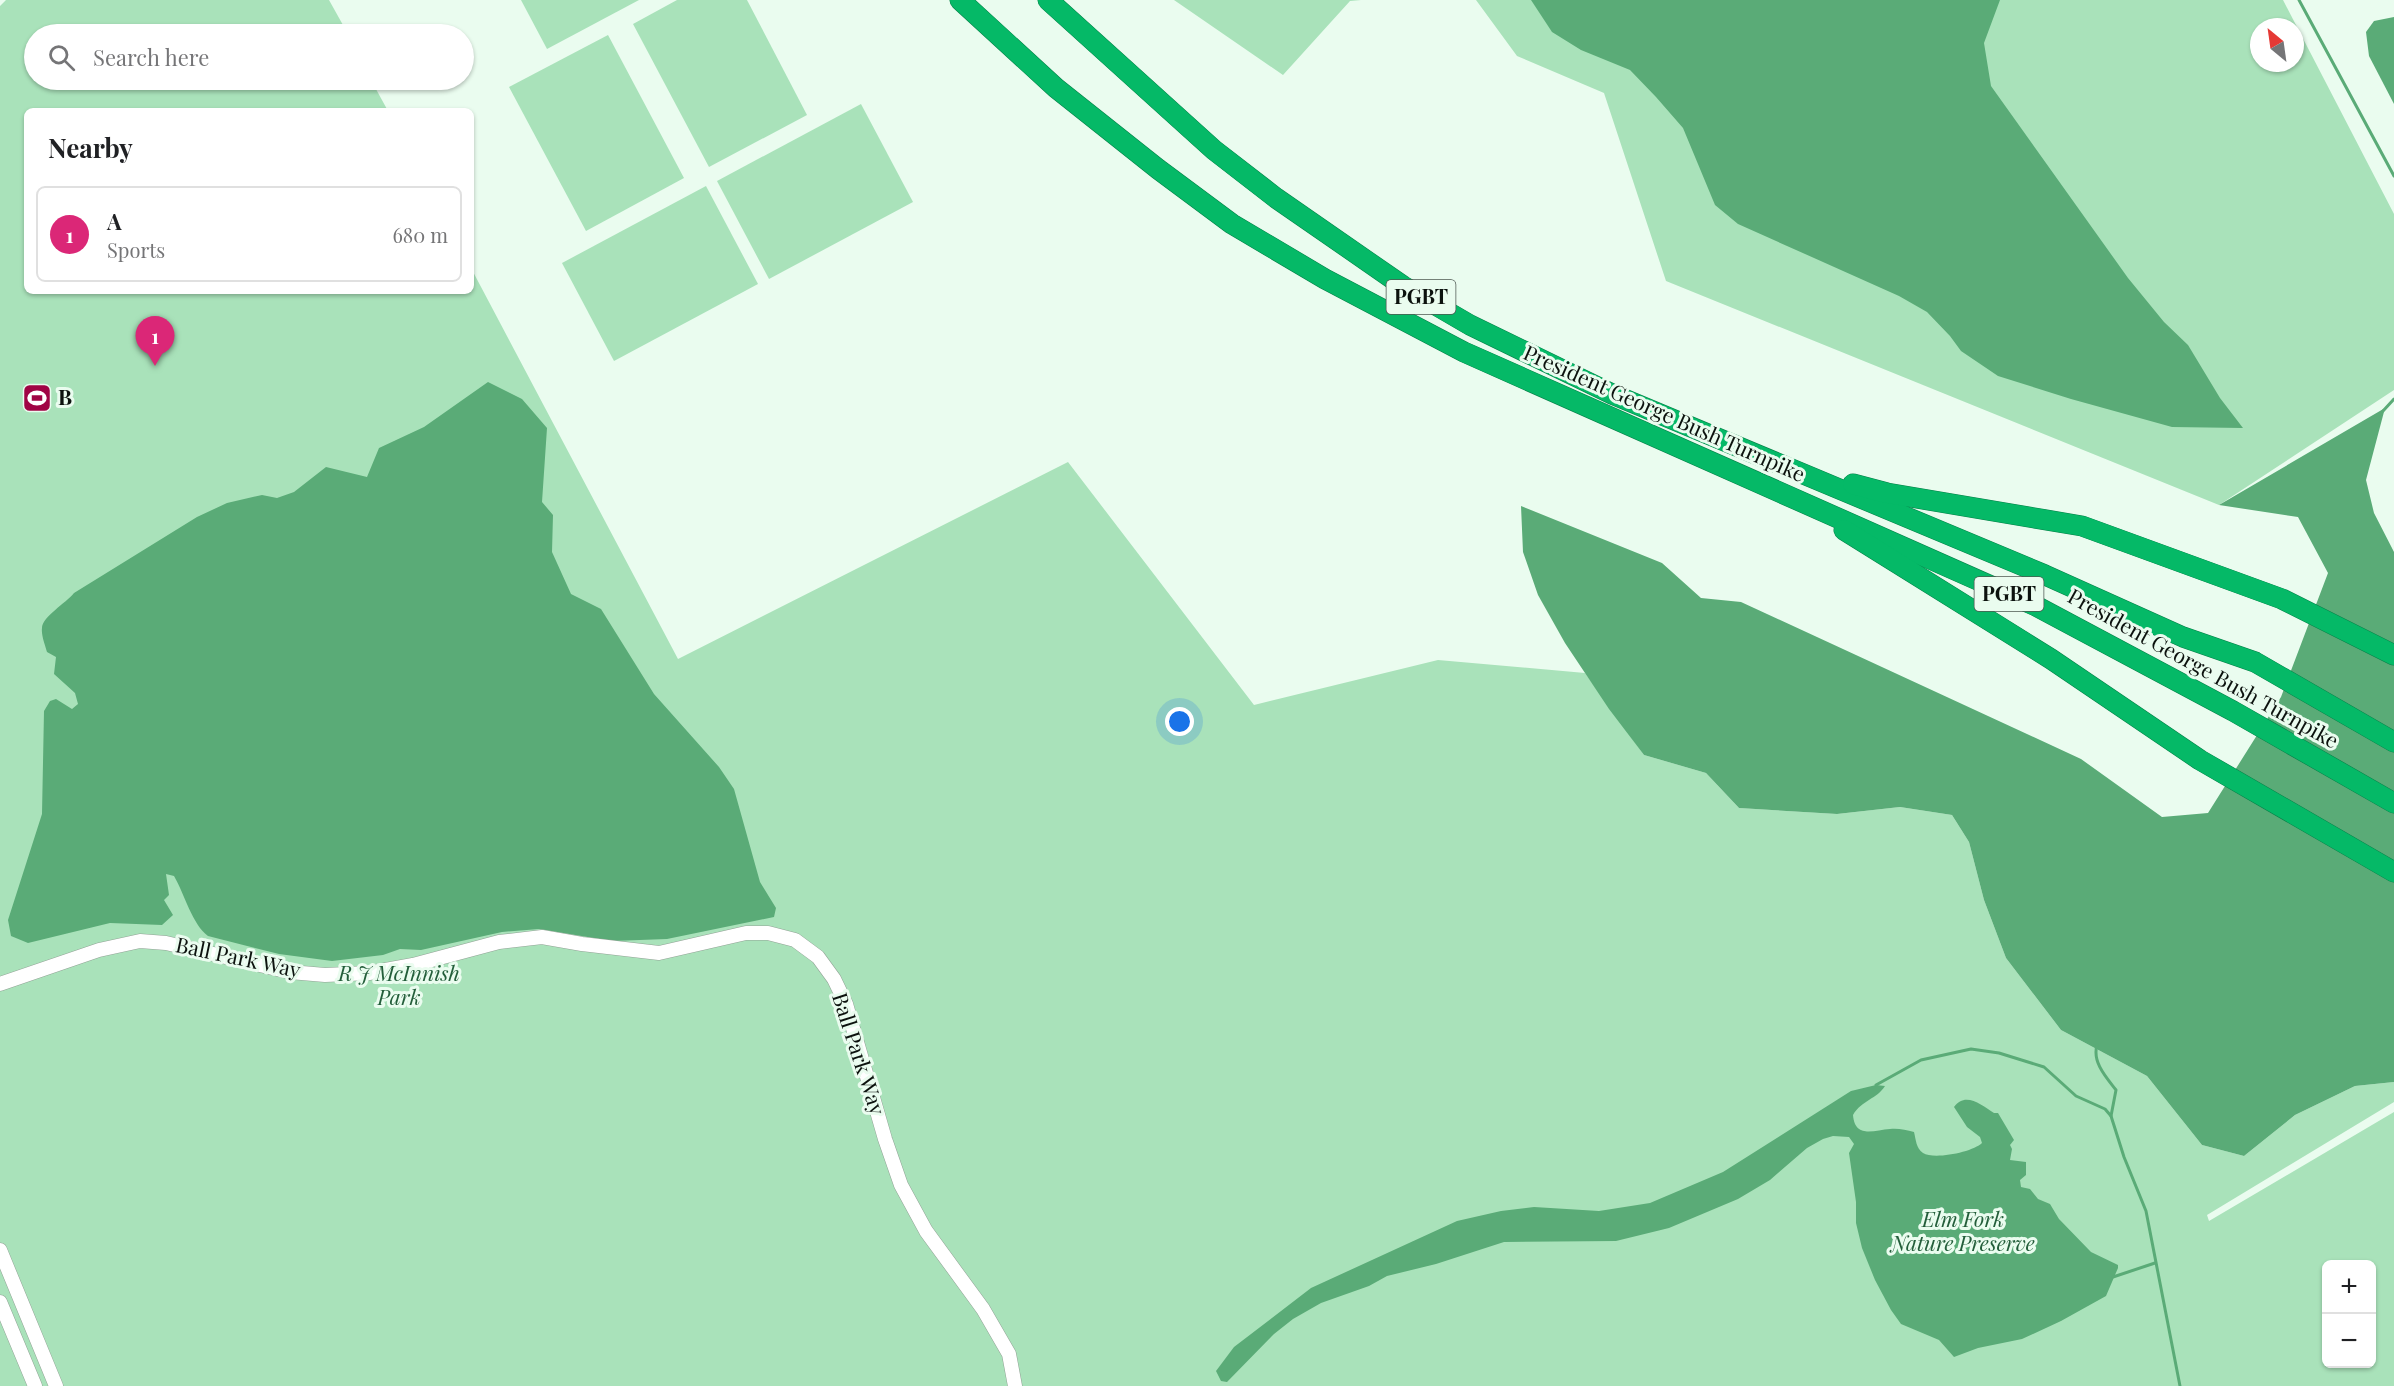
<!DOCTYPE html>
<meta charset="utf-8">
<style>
:root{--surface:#fff;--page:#f2f2f2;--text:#202124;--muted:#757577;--line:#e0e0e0;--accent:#db2777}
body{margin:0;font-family:"Playfair Display",serif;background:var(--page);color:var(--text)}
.controls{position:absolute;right:18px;bottom:18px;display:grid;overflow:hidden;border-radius:9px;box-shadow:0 2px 4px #0004}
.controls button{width:54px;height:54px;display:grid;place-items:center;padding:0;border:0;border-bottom:2px solid var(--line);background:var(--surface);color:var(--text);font:30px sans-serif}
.compass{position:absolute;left:2250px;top:18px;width:54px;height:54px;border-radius:50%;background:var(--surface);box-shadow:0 2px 4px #0004;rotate:331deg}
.you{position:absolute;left:1180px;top:722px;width:21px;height:21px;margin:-15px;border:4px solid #fff;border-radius:50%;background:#1a73e8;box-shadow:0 0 0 9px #1a73e833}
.badge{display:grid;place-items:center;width:39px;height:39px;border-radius:50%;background:var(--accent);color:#fff;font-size:20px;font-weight:700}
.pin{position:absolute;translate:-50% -50px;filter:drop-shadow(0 2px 3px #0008)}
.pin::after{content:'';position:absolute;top:32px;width:21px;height:18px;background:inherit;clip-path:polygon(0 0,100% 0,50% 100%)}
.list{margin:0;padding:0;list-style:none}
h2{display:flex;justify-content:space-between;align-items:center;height:78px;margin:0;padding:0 24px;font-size:26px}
h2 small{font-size:20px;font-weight:400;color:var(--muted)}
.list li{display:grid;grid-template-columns:39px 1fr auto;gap:18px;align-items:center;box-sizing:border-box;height:96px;margin:0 12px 12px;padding:0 12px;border:2px solid var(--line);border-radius:9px}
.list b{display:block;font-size:22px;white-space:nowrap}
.list p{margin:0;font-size:20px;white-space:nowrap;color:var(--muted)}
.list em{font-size:20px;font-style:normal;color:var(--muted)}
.icon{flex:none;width:33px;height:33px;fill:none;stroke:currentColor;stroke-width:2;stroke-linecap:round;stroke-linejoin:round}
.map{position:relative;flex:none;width:2394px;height:1386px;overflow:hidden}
.search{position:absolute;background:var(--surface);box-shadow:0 2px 4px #0004;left:24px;top:24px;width:450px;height:66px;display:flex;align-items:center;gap:15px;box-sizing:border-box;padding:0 21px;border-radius:33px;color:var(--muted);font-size:22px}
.panel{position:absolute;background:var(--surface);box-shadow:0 2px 4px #0004;left:24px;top:108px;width:450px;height:186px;border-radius:9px}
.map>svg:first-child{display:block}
.green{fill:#a9e2ba;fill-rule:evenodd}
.water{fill:#5aab77}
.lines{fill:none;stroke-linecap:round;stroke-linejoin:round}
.stream{stroke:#5aab77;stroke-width:3}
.minor-casing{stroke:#92a396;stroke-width:15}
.highway-casing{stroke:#077f48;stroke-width:21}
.minor{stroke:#fff;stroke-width:14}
.highway{stroke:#05b967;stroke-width:20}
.labels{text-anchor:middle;stroke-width:6;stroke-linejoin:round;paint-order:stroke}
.shield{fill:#eafcef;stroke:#4f5852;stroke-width:1.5}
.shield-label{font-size:20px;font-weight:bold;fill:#0c120e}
.poi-label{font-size:21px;font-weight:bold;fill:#0c120e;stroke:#eafcef;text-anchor:start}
.street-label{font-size:21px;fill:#0c120e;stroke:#eafcef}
.park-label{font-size:21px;font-style:italic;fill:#235e3a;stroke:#eafcef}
</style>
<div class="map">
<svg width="2394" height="1386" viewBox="0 0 2394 1386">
<rect width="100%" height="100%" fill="#eafcef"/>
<g class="green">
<path d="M6 0H329L348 34H34V80H371L388 111H27V291H471V268L678 659 1068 462 1254 705 1438 660 1585 673 1644 755 1706 773 1739 808 1837 814 1900 807 1952 815 1969 842 1984 900 2006 958 2061 1030 2147 1076 2202 1145 2244 1156 2295 1115 2355 1086 2394 1082V1102L2207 1215 2209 1221 2394 1112V1386H0V6ZM2326 1264H2372V1364H2326Z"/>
<polygon points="521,0 639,0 547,49"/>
<polygon points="677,0 747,0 807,115 709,167 633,24"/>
<polygon points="1174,0 1361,0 1350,1 1283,75"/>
<path d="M1476 0H2283L2394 214V390L2219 505 1666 281 1604 93 1517 56ZM2259 27H2295V63H2259Z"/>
<polygon points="608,35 684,178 586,231 509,87"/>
<polygon points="861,104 913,202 769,279 717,181"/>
<polygon points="706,186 758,284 614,361 562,263"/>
</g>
<g class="water">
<polygon points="1531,0 2000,0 1984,43 1991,86 2128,278 2164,322 2188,345 2220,398 2243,428 2172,427 2071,399 1998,376 1961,351 1950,336 1927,312 1899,296 1738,224 1715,205 1683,128 1656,97 1630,70 1581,50 1552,32"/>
<polygon points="2394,17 2394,104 2369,56 2366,32 2374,21"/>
<path d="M488 382 522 399 547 428 542 502 553 515 552 552 571 594 601 609 654 694 719 767 734 789 760 882 776 908 774 917 667 939 612 941 539 929 502 932 421 950 400 949 383 955 332 961 279 954 208 936C192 924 185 895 174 876L166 874 169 895 164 900 173 915 162 925 110 923 28 943 11 936 8 920 42 814 44 711 50 701 56 699 72 709 78 704 75 693 54 674 56 657 47 652C45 645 41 635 42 628 42 617 66 603 74 593L197 517 227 503 262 495 277 498 294 492 326 467 367 477 379 448 424 427Z"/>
<polygon points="2385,408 2366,480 2374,513 2394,552 2394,1082 2355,1086 2295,1115 2244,1156 2202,1145 2147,1076 2061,1030 2006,958 1984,900 1969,842 1952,815 1900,807 1837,814 1739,808 1706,773 1644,755 1609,709 1565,643 1538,595 1523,552 1521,506 1662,563 1701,598 1741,602 2081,759 2162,817 2208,813 2281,697 2328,573 2298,517 2219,505"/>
<path d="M1876 1085 1885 1086C1877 1099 1862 1100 1853 1115 1855 1139 1874 1130 1890 1129 1898 1128 1906 1130 1914 1132 1916 1140 1916 1148 1923 1153 1934 1160 1973 1152 1982 1143L1980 1137 1967 1127 1954 1107C1965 1091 1982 1105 1994 1113H1998L2014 1140 2010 1145 2012 1149 2010 1160 2026 1162V1175L2020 1180 2021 1187 2030 1189 2038 1199 2050 1204 2059 1219 2091 1252 2118 1265V1268L2106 1296 2061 1321 2022 1339 1978 1348 1954 1357 1939 1340 1901 1324 1891 1310 1875 1280 1862 1248 1856 1223V1202L1849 1153 1854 1144 1849 1137 1833 1136 1823 1139 1807 1148 1770 1180 1738 1199 1669 1228 1616 1241 1504 1242 1436 1264 1387 1276 1369 1286 1321 1303 1293 1319 1274 1334 1227 1382 1221 1381 1216 1371 1234 1347 1311 1288 1457 1221 1501 1211 1534 1207 1599 1211 1650 1203 1723 1172 1851 1091Z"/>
</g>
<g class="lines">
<g class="stream">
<polyline points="2299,0 2394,176"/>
<polyline points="2383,411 2394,399"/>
<path d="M2097 1045C2092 1062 2106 1077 2116 1090L2111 1116 2124 1157 2146 1211 2180 1386"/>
<polyline points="1876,1085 1921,1060 1971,1049 1999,1053 2044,1067 2076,1096 2105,1109 2111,1116"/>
<polyline points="2113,1277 2155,1263"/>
</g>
<g class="minor-casing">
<g id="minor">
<polyline points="0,984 99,950 140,941 166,943 290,972 325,975 369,973 413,965 499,942 542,937 582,944 659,953 746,933 768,933 795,940 818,957 834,979 846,1004 885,1139 901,1185 926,1231 983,1309 1009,1354 1015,1386"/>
<polyline points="0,1250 56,1386"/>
<polyline points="0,1302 35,1386"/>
</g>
</g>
<g class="highway-casing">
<g id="highway">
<polyline points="960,0 1056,88 1158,169 1232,224 1325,279 1464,352 2036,606 2233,711 2394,803"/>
<polyline points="1048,0 1214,150 1276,198 1403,286 1470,325 1612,394 2045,575 2183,637 2255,662 2394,742"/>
<polyline points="1853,484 1887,493 2082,526 2282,599 2394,655"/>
<polyline points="1844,530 2051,659 2200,760 2394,872"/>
</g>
</g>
<use href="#minor" class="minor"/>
<use href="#highway" class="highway"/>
</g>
<defs>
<g id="stadium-square" transform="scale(1.5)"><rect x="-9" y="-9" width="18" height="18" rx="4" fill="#a00445" stroke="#eafcef"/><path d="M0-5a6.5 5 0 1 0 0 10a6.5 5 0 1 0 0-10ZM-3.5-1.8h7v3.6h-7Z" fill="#fff"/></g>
</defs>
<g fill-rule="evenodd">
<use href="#stadium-square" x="37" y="398"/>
</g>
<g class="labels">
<g class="shield">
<rect x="1386.5" y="280" width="69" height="34" rx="4.5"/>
<rect x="1974.5" y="577" width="69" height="34" rx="4.5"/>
</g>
<g class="shield-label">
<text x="1421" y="304">PGBT</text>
<text x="2009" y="601">PGBT</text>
</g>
<g class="poi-label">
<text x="58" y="405">B</text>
</g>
<g class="street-label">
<text transform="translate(1664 414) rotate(24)" y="7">President George Bush Turnpike</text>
<text transform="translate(2203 669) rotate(29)" y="7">President George Bush Turnpike</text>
<text transform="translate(238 958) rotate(12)" y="7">Ball Park Way</text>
<text transform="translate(858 1054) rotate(72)" y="7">Ball Park Way</text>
</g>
<g class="park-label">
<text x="399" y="981">R J McInnish<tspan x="399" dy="24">Park</tspan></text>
<text x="1963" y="1227">Elm Fork<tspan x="1963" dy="24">Nature Preserve</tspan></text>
</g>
</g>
</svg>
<div class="controls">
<button>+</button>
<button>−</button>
</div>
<svg class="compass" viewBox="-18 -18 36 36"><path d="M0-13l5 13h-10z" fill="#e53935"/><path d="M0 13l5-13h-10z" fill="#757577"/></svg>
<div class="you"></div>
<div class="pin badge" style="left:155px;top:366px">1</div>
<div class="search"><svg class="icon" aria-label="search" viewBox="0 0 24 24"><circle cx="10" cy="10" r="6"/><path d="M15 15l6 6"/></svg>Search here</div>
<section class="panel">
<h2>Nearby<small></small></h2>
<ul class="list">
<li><span class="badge">1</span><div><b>A</b><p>Sports</p></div><em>680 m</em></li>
</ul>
</section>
</div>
